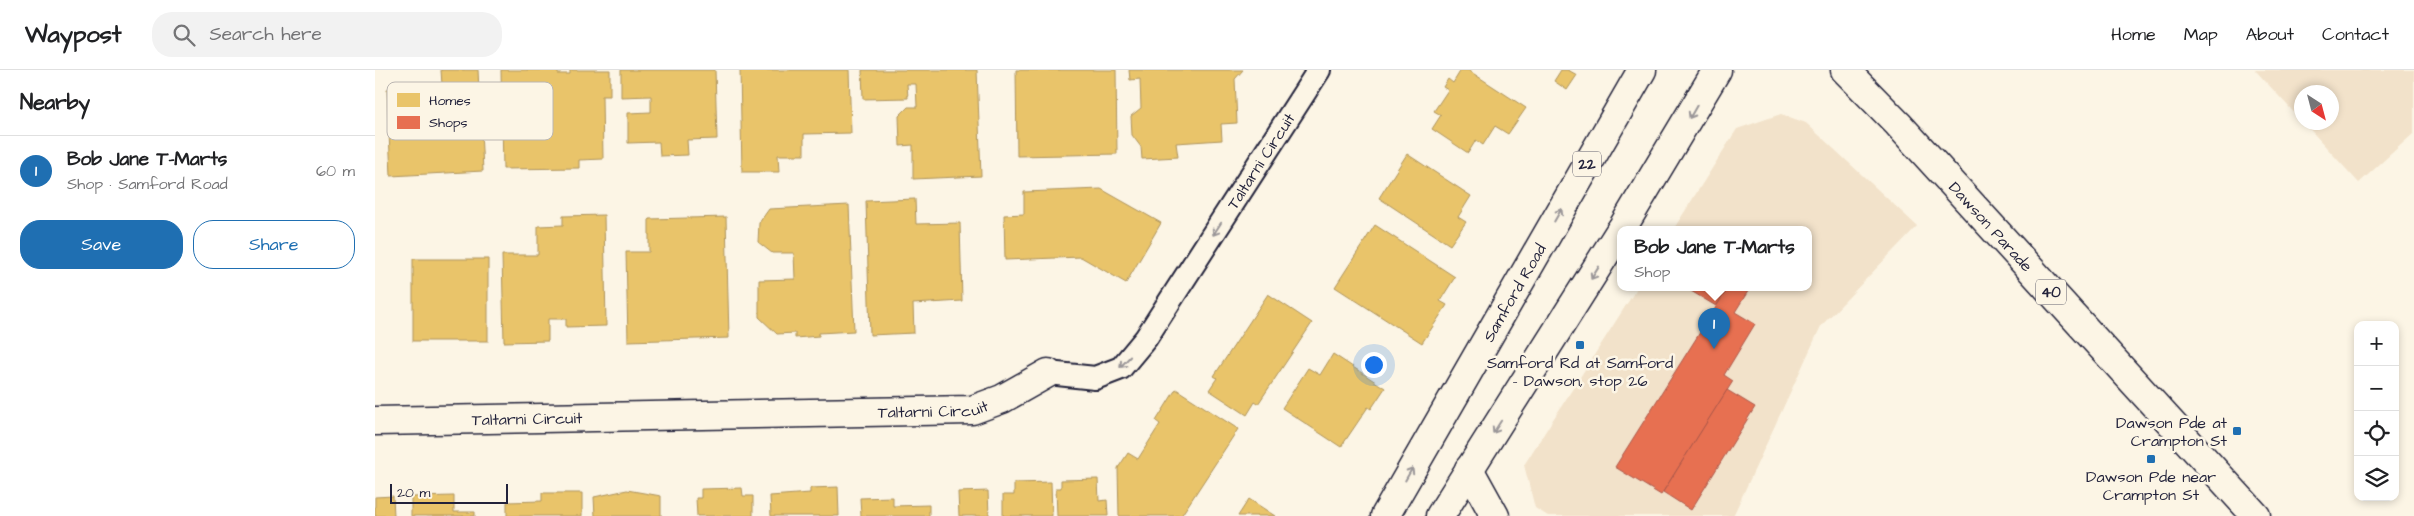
<!DOCTYPE html>
<meta charset="utf-8">
<style>
:root{--surface:#fff;--page:#f2f2f2;--text:#202124;--muted:#757577;--line:#e0e0e0;--accent:#1f6fb2}
body{margin:0;font-family:"Architects Daughter",sans-serif;background:var(--page);color:var(--text)}
.controls{position:absolute;right:15px;bottom:15px;display:grid;overflow:hidden;border-radius:10px;box-shadow:0 2px 8px #0003}
.controls button{width:45px;height:45px;display:grid;place-items:center;padding:0;border:0;border-bottom:1px solid var(--line);background:var(--surface);color:var(--text);font:25px sans-serif}
.compass{position:absolute;left:1919px;top:15px;width:45px;height:45px;border-radius:50%;background:var(--surface);box-shadow:0 2px 8px #0003;rotate:144deg}
.scale{position:absolute;left:15px;bottom:12px;width:118px;box-sizing:border-box;padding-left:5px;border:2px solid #22223b;border-top:0;font-size:14px;line-height:18px;white-space:nowrap;color:#22223b;-webkit-text-stroke:4px #fcf5e5;paint-order:stroke}
.you{position:absolute;left:998px;top:294px;width:18px;height:18px;margin:-12px;border:4px solid #fff;border-radius:50%;background:#1a73e8;box-shadow:0 0 0 8px #1a73e833}
.badge{display:grid;place-items:center;width:32px;height:32px;border-radius:50%;background:var(--accent);color:#fff;font-size:16px;font-weight:700}
.pin{position:absolute;translate:-50% -41px;filter:drop-shadow(0 1px 2px #0008)}
.pin::after{content:'';position:absolute;top:26px;width:18px;height:15px;background:inherit;clip-path:polygon(0 0,100% 0,50% 100%)}
.popup{position:absolute;left:1242px;top:156px;width:195px;height:65px;box-sizing:border-box;display:grid;place-content:center;border-radius:10px;background:var(--surface);filter:drop-shadow(0 1px 4px #0005);font-size:16px;white-space:nowrap;color:var(--muted)}
.popup b{font-size:19px;color:var(--text)}
.popup::after{content:'';position:absolute;left:50%;top:100%;margin-left:-10px;border:10px solid transparent;border-top-color:var(--surface)}
.list{margin:0;padding:0;list-style:none}
h2{display:flex;justify-content:space-between;align-items:center;height:65px;margin:0;padding:0 20px;font-size:21px}
h2 small{font-size:16px;font-weight:400;color:var(--muted)}
.list li{display:grid;grid-template-columns:32px 1fr auto;gap:15px;align-items:center;box-sizing:border-box;height:70px;padding:0 20px;border-top:1px solid var(--line)}
.list b{display:block;font-size:19px;white-space:nowrap}
.list p{margin:0;font-size:16px;white-space:nowrap;color:var(--muted)}
.list em{font-size:16px;font-style:normal;color:var(--muted)}
.actions{display:flex;gap:10px;padding:15px 20px}
.actions a{flex:1;padding:11px 0;border:1px solid var(--accent);border-radius:20px;text-align:center;font-size:18px;color:var(--accent)}
.actions .main{background:var(--accent);color:#fff}
.icon{flex:none;width:28px;height:28px;fill:none;stroke:currentColor;stroke-width:2;stroke-linecap:round;stroke-linejoin:round}
.map{position:relative;flex:none;width:2039px;height:446px;overflow:hidden}
header{display:flex;align-items:center;gap:30px;box-sizing:border-box;height:70px;padding:0 25px;background:var(--surface);border-bottom:1px solid var(--line)}
header strong{font-size:24px}
nav{display:flex;gap:28px;margin-inline-start:auto;font-size:18px}
.search{width:350px;height:45px;background:var(--page);display:flex;align-items:center;gap:12px;box-sizing:border-box;padding:0 18px;border-radius:20px;color:var(--muted);font-size:19px}
main{display:flex}
aside{flex:1;background:var(--surface)}
.map>svg:first-child{display:block}
.built{fill:#f2e2ca}
.homes{fill:#e9c46a;stroke:#ad935c}
.shops{fill:#e76f51;stroke:#ac584a}
.lines{fill:none;stroke-linecap:round;stroke-linejoin:round}
.service-casing{stroke:#22223b;stroke-width:26}
.minor-casing{stroke:#22223b;stroke-width:31}
.primary-casing{stroke:#22223b;stroke-width:31}
.service{stroke:#fcf5e5;stroke-width:22}
.minor{stroke:#fcf5e5;stroke-width:28}
.primary{stroke:#fcf5e5;stroke-width:28}
.oneway{stroke:#9a9698}
.poi-dot{fill:#1f6fb2;stroke:#fcf5e5;stroke-width:2}
.labels{text-anchor:middle;stroke-width:5;stroke-linejoin:round;paint-order:stroke}
.shield{fill:#fcf5e5;stroke:#63616e;stroke-width:1}
.shield-label{font-size:15px;font-weight:bold;fill:#22223b}
.street-label{font-size:16px;fill:#22223b;stroke:#fcf5e5}
.poi-label{font-size:16px;fill:#22223b;stroke:#fcf5e5}
.key{fill:#fcf5e5;stroke:#bbb6b2;stroke-width:1}
.key-label{font-size:14px;fill:#22223b}
</style>
<header>
<strong>Waypost</strong>
<div class="search"><svg class="icon" aria-label="search" viewBox="0 0 24 24"><circle cx="10" cy="10" r="6"/><path d="M15 15l6 6"/></svg>Search here</div>
<nav><a>Home</a><a>Map</a><a>About</a><a>Contact</a></nav>
</header>
<main>
<aside>
<h2>Nearby<small></small></h2>
<ul class="list">
<li><span class="badge">1</span><div><b>Bob Jane T-Marts</b><p>Shop · Samford Road</p></div><em>60 m</em></li>
</ul>
<div class="actions"><a class="main">Save</a><a>Share</a></div>
</aside>
<div class="map">
<svg width="2039" height="446" viewBox="0 0 2039 446">
<rect width="100%" height="100%" fill="#fcf5e5"/>
<filter id="ink" filterUnits="userSpaceOnUse"><feTurbulence type="fractalNoise" baseFrequency=".02" numOctaves="2"/><feDisplacementMap in="SourceGraphic" scale="10" xChannelSelector="R" yChannelSelector="G"/><feConvolveMatrix kernelMatrix="1 2 1 2 8 2 1 2 1" color-interpolation-filters="sRGB"/></filter>
<g filter="url(#ink)">
<g class="built">
<polygon points="1880,0 2039,0 2039,63 1984,113 1929,53 1956,52 1956,22 1926,22 1926,50"/>
<polygon points="1406,44 1431,53 1542,156 1446,256 1358,446 1173,446 1160,438 1149,395 1262,218 1433,218 1433,160 1298,160 1362,59"/>
</g>
<g class="homes">
<polygon points="66,0 103,0 108,101 16,106 12,19 67,15"/>
<polygon points="126,0 183,0 183,4 195,4 195,0 235,0 235,26 227,26 228,89 204,90 204,98 128,99"/>
<polygon points="246,0 340,0 342,69 312,70 313,85 285,86 284,72 253,73 253,43 276,42 276,26 246,27"/>
<polygon points="365,0 474,0 476,63 429,64 429,85 403,85 404,102 367,102"/>
<polygon points="487,0 602,0 606,106 538,109 538,75 525,76 524,46 533,37 542,37 541,14 532,14 533,28 488,29"/>
<polygon points="641,0 741,0 742,84 642,86"/>
<polygon points="754,0 868,0 860,9 862,53 846,54 847,70 801,73 803,87 767,89 766,77 757,65 756,46 766,38 765,9 755,10"/>
<polygon points="1086,0 1093,0 1151,38 1133,64 1120,56 1108,75 1101,70 1093,83 1057,59 1066,45 1059,41 1073,20 1068,17 1073,9 1078,13"/>
<polygon points="1186,0 1193,0 1202,5 1192,20 1179,11"/>
<polygon points="1032,84 1096,126 1083,147 1091,152 1075,175 1004,128"/>
<polygon points="726,119 786,153 751,213 706,187 630,190 629,145 649,144 649,122"/>
<polygon points="540,129 541,154 585,153 587,231 538,234 539,263 495,265 491,131"/>
<polygon points="474,135 479,261 444,263 444,266 420,268 420,263 402,264 384,247 384,210 420,209 419,183 397,183 383,172 384,153 394,139"/>
<polygon points="229,145 231,256 191,257 191,249 173,249 173,271 129,272 127,185 163,185 163,156 188,155 188,146"/>
<polygon points="351,147 354,268 253,271 251,182 274,182 274,149"/>
<polygon points="1000,155 1080,207 1065,231 1072,235 1047,273 960,217"/>
<rect x="38" y="189" width="75" height="82"/>
<polygon points="893,224 937,253 883,334 880,332 872,345 834,320 842,308 839,306"/>
<polygon points="958,284 1010,318 996,339 993,337 966,377 907,338 933,298 945,305"/>
<polygon points="801,319 863,359 806,446 744,446 743,398 753,383 763,389 785,354 781,351"/>
<polygon points="723,409 724,431 732,430 733,446 682,446 681,418 686,418 686,410"/>
<polygon points="676,412 677,446 628,446 628,425 639,425 639,413"/>
<polygon points="463,417 464,446 396,446 395,426 435,423 435,418"/>
<polygon points="367,418 368,426 378,426 378,446 322,446 321,428 326,428 326,419"/>
<polygon points="252,420 286,426 286,446 220,446 219,427"/>
<polygon points="613,421 614,446 584,446 583,422"/>
<polygon points="167,423 207,423 207,446 132,446 132,432 167,431"/>
<polygon points="18,426 19,446 0,446 0,427"/>
<polygon points="79,426 79,442 100,442 100,446 36,446 36,427"/>
<polygon points="518,427 518,436 554,435 554,446 486,446 485,428"/>
<polygon points="874,429 900,446 863,446"/>
</g>
<g class="shops">
<polygon points="1311,218 1353,218 1341,236"/>
<polygon points="1353,218 1375,218 1360,242 1380,254 1349,305 1358,311 1286,425 1240,397"/>
<polygon points="1352,320 1380,337 1316,440 1288,422"/>
</g>
<g class="lines">
<g class="service-casing">
<g id="service">
<path id="s1" d="M673 303 720 308 746 298 771 268 944 0"/>
</g>
</g>
<g class="minor-casing">
<g id="minor">
<path id="s2" d="M0 351 597 340 627 329 673 303"/>
<polyline points="1094,399 1120,446"/>
</g>
</g>
<g class="primary-casing">
<g id="primary">
<path id="s3" d="M1470 0 1523 54 1881 446"/>
<polyline points="1246,160 1342,0"/>
<path id="s4" d="M1010 446 1267 0"/>
<polyline points="1065,446 1245,161"/>
</g>
</g>
<use href="#service" class="service"/>
<use href="#minor" class="minor"/>
<use href="#primary" class="primary"/>
</g>
<defs><path id="oneway-shaft" d="M-6 0H5M1.5-3L5.5 0L1.5 3" fill="none" stroke-width="1.6" stroke-linecap="round" stroke-linejoin="round" transform="scale(1.25)"/></defs>
<g class="oneway">
<use href="#oneway-shaft" transform="translate(1318 42) rotate(120)"/>
<use href="#oneway-shaft" transform="translate(1183 145) rotate(-60)"/>
<use href="#oneway-shaft" transform="translate(842 159) rotate(123)"/>
<use href="#oneway-shaft" transform="translate(1220 203) rotate(122)"/>
<use href="#oneway-shaft" transform="translate(750 292) rotate(133)"/>
<use href="#oneway-shaft" transform="translate(1122 357) rotate(123)"/>
<use href="#oneway-shaft" transform="translate(1034 404) rotate(-60)"/>
</g>
</g>
<g class="poi-dot">
<rect x="1200" y="270" width="10" height="10" rx="2.5"/>
<rect x="1857" y="356" width="10" height="10" rx="2.5"/>
<rect x="1771" y="384" width="10" height="10" rx="2.5"/>
</g>
<g class="labels">
<g class="shield">
<rect x="1198" y="81.5" width="28" height="25" rx="4"/>
<rect x="1661" y="209.5" width="30" height="25" rx="4"/>
</g>
<g class="shield-label">
<text x="1212" y="99">22</text>
<text x="1676" y="227">40</text>
</g>
<g class="street-label">
<text dy="6" stroke="none"><textPath href="#s1" startOffset="325">Taltarni Circuit</textPath></text>
<text dy="6" stroke="none"><textPath href="#s3" startOffset="214">Dawson Parade</textPath></text>
<text dy="6" stroke="none"><textPath href="#s4" startOffset="258">Samford Road</textPath></text>
<text dy="6" stroke="none"><textPath href="#s2" startOffset="558">Taltarni Circuit</textPath></text>
<text dy="6" stroke="none"><textPath href="#s2" startOffset="152">Taltarni Circuit</textPath></text>
</g>
<g class="poi-label">
<text x="1205" y="298">Samford Rd at Samford<tspan x="1205" dy="18">- Dawson, stop 26</tspan></text>
<text x="1852" y="358" text-anchor="end">Dawson Pde at<tspan x="1852" dy="18">Crampton St</tspan></text>
<text x="1776" y="412">Dawson Pde near<tspan x="1776" dy="18">Crampton St</tspan></text>
</g>
</g>
<rect x="12" y="12" width="166" height="58" rx="8" class="key"/>
<rect x="22" y="23" width="23" height="14" fill="#e9c46a"/>
<rect x="22" y="46" width="23" height="13" fill="#e76f51"/>
<g class="key-label">
<text x="54" y="35">Homes</text>
<text x="54" y="57">Shops</text>
</g>
</svg>
<div class="controls">
<button>+</button>
<button>−</button>
<button><svg class="icon" aria-label="locate" viewBox="0 0 24 24"><circle cx="12" cy="12" r="6"/><path d="M12 2v4M12 18v4M2 12h4M18 12h4"/></svg></button>
<button><svg class="icon" aria-label="layers" viewBox="0 0 24 24"><path d="M12 4l9 5-9 5-9-5zM3 14l9 5 9-5"/></svg></button>
</div>
<svg class="compass" viewBox="-18 -18 36 36"><path d="M0-13l5 13h-10z" fill="#e53935"/><path d="M0 13l5-13h-10z" fill="#757577"/></svg>
<div class="scale">20 m</div>
<div class="you"></div>
<div class="pin badge" style="left:1339px;top:279px">1</div>
<div class="popup"><b>Bob Jane T-Marts</b>Shop</div>
</div>
</main>
